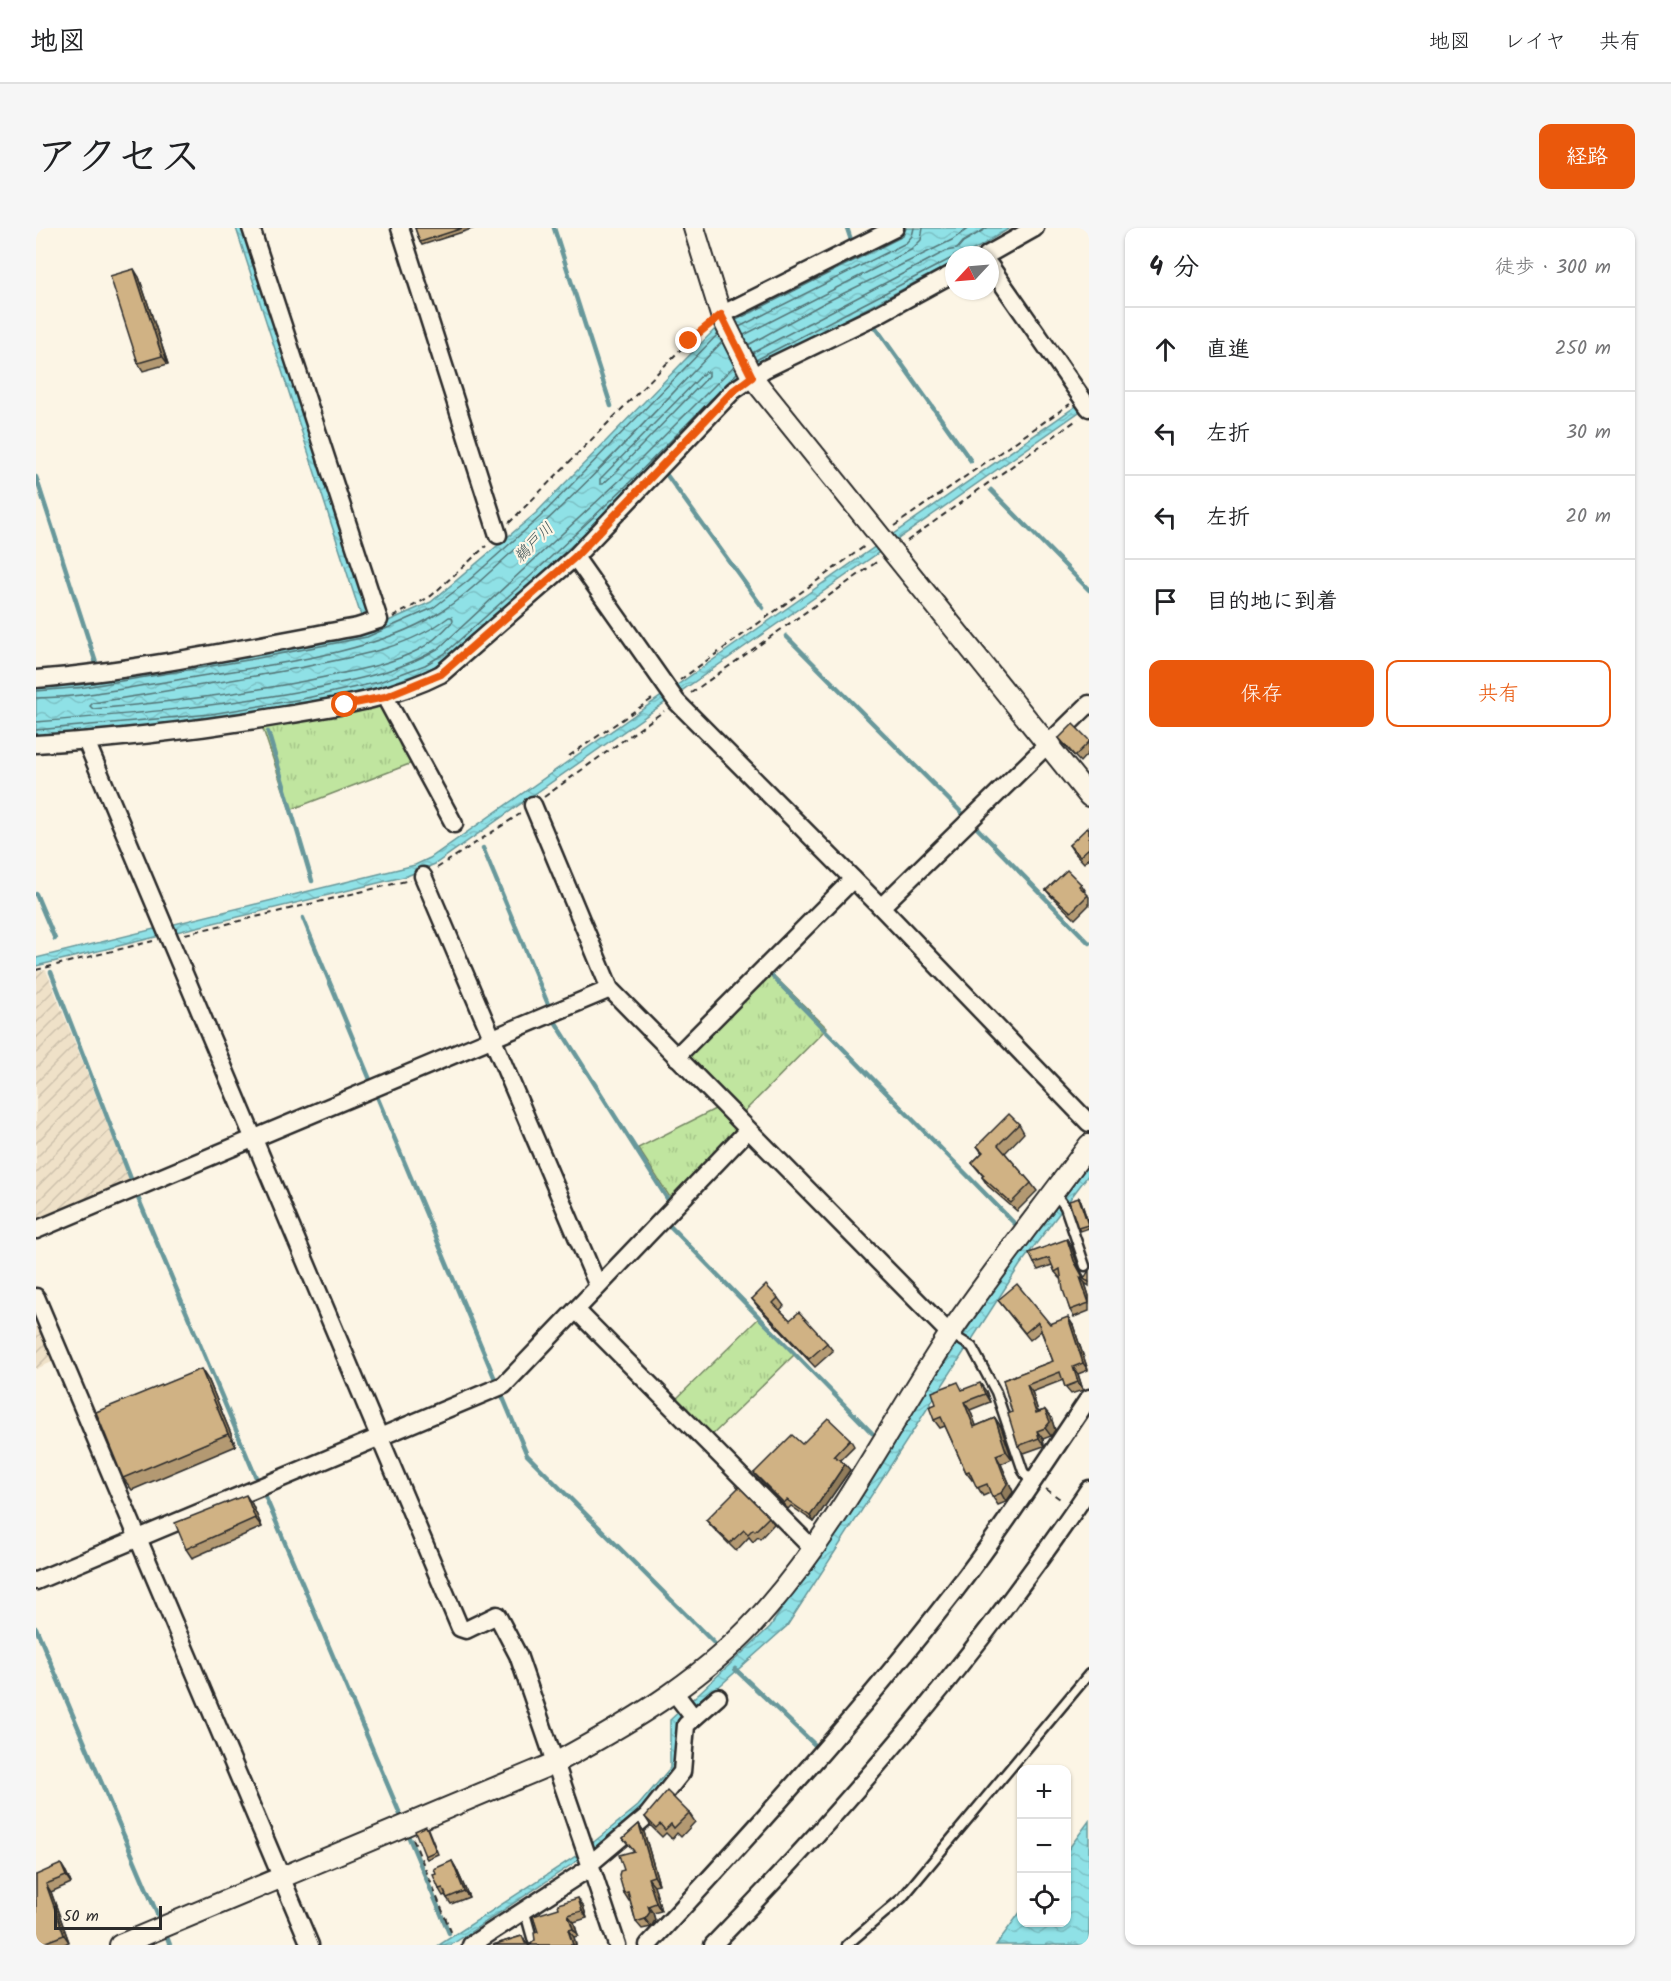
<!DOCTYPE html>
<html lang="ja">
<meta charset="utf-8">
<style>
:root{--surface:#fff;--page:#f6f6f6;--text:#202124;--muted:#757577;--line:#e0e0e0;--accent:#ea580c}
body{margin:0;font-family:Kalam,"Klee One",sans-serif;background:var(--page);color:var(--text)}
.controls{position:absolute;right:18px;bottom:18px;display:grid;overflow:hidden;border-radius:12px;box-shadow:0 2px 4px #0004}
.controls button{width:54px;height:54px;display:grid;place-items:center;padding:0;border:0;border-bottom:2px solid var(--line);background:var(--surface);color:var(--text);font:30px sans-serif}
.compass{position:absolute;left:909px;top:18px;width:54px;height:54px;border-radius:50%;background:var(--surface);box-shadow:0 2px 4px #0004;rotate:244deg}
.scale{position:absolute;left:18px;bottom:15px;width:108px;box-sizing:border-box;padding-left:6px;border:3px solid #2b2b2b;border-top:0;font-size:16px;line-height:21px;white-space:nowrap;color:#2b2b2b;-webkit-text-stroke:4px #fcf5e5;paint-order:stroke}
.stop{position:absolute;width:18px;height:18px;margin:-14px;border:4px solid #ea580c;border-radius:50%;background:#fff}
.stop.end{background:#ea580c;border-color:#fff;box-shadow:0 2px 6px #0008}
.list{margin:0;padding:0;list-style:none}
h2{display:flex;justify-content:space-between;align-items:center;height:78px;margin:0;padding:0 24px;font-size:26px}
h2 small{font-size:20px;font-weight:400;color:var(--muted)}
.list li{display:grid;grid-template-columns:39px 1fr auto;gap:18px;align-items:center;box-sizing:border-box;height:84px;padding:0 24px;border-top:2px solid var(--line)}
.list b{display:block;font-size:22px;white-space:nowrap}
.list em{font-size:20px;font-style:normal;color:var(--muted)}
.actions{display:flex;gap:12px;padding:18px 24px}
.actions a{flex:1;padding:14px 0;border:2px solid var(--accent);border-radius:12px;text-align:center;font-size:21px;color:var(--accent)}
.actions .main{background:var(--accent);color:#fff}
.icon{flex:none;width:33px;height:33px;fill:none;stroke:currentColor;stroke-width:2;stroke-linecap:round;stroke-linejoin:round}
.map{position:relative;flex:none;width:1053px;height:1717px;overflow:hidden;border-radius:12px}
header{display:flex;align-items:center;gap:36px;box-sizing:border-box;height:84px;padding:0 30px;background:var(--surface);border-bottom:2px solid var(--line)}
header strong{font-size:28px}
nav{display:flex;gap:33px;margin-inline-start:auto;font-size:21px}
.intro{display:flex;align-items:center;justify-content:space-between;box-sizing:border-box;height:144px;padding:0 36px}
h1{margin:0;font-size:42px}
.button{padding:15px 27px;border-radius:12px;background:var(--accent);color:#fff;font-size:21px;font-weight:700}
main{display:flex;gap:36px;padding:0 36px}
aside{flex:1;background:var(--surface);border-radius:12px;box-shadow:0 2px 4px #0004}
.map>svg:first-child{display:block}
.industrial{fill:url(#industrial-furrows)}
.grass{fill:url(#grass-tufts);stroke:#768865;stroke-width:1.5}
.water{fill:url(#water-waves);stroke:#67989b;stroke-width:1.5}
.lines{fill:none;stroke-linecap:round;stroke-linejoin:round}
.shore{stroke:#537476;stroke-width:1.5}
.stream{stroke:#67989b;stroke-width:4.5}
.service-casing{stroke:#2b2b2b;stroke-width:13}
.minor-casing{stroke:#2b2b2b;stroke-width:21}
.tertiary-casing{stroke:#2b2b2b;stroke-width:24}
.path{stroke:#2b2b2b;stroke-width:2;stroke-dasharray:6 4.5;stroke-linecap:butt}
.service{stroke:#fcf5e5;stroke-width:8}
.minor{stroke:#fcf5e5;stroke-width:16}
.tertiary{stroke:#fcf5e5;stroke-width:20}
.wall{fill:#b39972;stroke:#2b2b2b;stroke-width:1.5}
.shaded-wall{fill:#927d5c;stroke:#2b2b2b;stroke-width:1.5}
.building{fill:#d0b284;stroke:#2b2b2b;stroke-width:1.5}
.route{stroke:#ea580c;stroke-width:8}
.labels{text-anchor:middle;stroke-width:4.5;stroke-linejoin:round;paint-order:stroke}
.water-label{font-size:16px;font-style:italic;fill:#44585a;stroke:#fcf5e5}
</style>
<header>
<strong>地図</strong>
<nav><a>地図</a><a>レイヤ</a><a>共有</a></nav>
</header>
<div class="intro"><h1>アクセス</h1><a class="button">経路</a></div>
<main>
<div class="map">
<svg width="1053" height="1717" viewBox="0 0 1053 1717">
<defs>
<pattern id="industrial-furrows" width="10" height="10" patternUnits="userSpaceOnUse" patternTransform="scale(1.5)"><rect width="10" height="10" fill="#efe1c8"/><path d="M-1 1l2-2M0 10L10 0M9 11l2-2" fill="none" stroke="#cdc1ac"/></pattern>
<pattern id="grass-tufts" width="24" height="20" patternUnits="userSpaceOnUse" patternTransform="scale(1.5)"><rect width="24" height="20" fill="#c0e59f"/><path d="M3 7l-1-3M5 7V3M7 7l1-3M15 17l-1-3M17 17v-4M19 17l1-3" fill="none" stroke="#a5c589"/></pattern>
<pattern id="water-waves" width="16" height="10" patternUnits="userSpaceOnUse" patternTransform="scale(1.5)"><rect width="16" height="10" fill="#8fe1e6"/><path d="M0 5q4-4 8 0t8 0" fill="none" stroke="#7cc1c5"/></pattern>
</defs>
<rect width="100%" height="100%" fill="#fcf5e5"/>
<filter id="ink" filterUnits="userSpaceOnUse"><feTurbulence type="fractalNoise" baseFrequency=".0167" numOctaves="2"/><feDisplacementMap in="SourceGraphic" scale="12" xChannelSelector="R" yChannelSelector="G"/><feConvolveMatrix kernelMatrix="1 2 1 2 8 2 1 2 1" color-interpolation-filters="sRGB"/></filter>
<g filter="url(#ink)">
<g class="industrial">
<polygon points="10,742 96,958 0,1000 0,744"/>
<polygon points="0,1080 21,1132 0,1141"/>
</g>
<g class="grass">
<polygon points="344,478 376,535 254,582 226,498"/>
<polygon points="735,745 791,800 703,889 648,831"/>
<polygon points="683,879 705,903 637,974 602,920"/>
<polygon points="723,1090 759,1126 672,1211 636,1175"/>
</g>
<g class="water">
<polygon points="200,0 208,0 332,386 325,388"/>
<polygon points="869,0 974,0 930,27 918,27 918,34 723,137 503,349 411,431 392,442 345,459 267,477 176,491 0,508 0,457 330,403 395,374 500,285 681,99 774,48"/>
<polygon points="1053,169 1053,177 399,636 371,648 0,738 0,730 379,637 394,630"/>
<polygon points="1053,935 1053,946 984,1037 751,1398 641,1496 640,1542 608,1582 547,1629 415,1717 403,1717 543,1626 602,1578 634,1540 634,1492 734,1399 965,1050"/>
<polygon points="1053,1593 1053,1717 960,1717 985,1683 986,1694 1030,1694 1031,1623"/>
</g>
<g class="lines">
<g class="shore">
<polyline points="700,92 867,8 870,0"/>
<polyline points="703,99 870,15 876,8 878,0"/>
<polyline points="708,107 875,22 885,12 887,0"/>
<polyline points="712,117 788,75 916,12 933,0"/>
<polyline points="716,125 910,23 921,21 927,14 951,0"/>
<polyline points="720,132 918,29"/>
<polygon points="669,144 673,144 673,148 578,246 567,256 564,256 564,251"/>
<path d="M413 389H416L417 393C406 405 396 415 382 422 353 437 320 442 289 449 213 465 135 474 57 481L54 478 57 475C123 464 190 454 257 441 310 430 368 423 413 389Z"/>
<polyline points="0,463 49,459 212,432 331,409 397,380 432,353 504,289 682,106"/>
<path d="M0 470C51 469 102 458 153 450 229 437 335 427 401 386 428 370 451 346 475 325 549 260 617 185 686 114"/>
<path d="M0 494C96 486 192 478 286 459 327 450 367 442 403 420L584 252 698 138"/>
<polyline points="0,502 175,486 266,471 343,454 389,437 408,426 499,344 590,258 701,145"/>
</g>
<g class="stream">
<polyline points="518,0 575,178"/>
<polyline points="811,0 815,12"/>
<polyline points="838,97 935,233"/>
<polyline points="630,246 727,380"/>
<polyline points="0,249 60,435"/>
<polyline points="955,262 1053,362"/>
<polyline points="750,408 931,590"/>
<polyline points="232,504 276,653"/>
<polyline points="938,597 1053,715"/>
<polyline points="447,620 514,781"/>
<polyline points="0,666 19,711"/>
<polyline points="267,690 335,854"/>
<polyline points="731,743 980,997"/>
<polyline points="15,744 97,956"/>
<polyline points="520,795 634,975"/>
<polyline points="340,866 461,1156"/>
<polyline points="100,965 222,1254"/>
<polyline points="632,996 836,1205"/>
<polyline points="465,1165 491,1227 679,1416"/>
<polyline points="227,1263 364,1586"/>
<polyline points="0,1400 122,1688"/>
<polyline points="699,1441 779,1517"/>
<polyline points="371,1605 413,1705"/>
<polyline points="131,1709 134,1717"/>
</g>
<g class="service-casing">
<g id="service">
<polyline points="1018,964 1029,979 1049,1038"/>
<polyline points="915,1106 936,1119 960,1164 987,1243 995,1255"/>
<polyline points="488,1681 498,1717"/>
<polyline points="811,1717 866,1670 1053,1446"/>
</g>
</g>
<g class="minor-casing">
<g id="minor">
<polyline points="364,0 462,307"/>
<polyline points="951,27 999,0"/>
<polyline points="954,38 1053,180"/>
<polyline points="685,87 859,0"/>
<polyline points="539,329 641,474 845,679 1053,895"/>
<path d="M0 451C108 442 215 418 321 399L343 392 215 0"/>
<polyline points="349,469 418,596"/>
<polyline points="50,513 424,1400 430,1402 461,1387 482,1427 555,1639 435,1717"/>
<path d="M0 516C84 511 167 501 250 487 304 478 356 471 405 446L539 329 697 163 729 141 839 88 918 45"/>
<polyline points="497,577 574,761 914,1106"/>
<polyline points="387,648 562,1058"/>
<polyline points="845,679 1053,476"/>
<polyline points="640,829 817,651"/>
<polyline points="0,1002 574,761"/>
<polyline points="0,1069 274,1717"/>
<polyline points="540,1082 777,1321"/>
<polyline points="0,1353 468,1157 711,903"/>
<polyline points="638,1464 658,1490"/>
<polyline points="554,1636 611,1588 646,1544 650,1497 682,1469"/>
<polyline points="555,1639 581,1717"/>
<path d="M612 1717C719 1602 821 1489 918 1364 966 1302 1009 1235 1053 1170"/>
<path d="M677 1717C813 1577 944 1423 1053 1261"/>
</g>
</g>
<g class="tertiary-casing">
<g id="tertiary">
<polyline points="658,0 685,87 716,149 1053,568"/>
<path d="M84 1717 521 1534C597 1493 675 1447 732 1379 803 1297 853 1198 913 1107 957 1042 1007 980 1053 917"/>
</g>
</g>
<g class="path">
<polyline points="473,295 653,113 671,98"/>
<polyline points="858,298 1034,176"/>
<polyline points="871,313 1042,191"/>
<polyline points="357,389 395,368 450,318"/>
<polyline points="644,452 829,318"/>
<polyline points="655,465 842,333"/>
<polyline points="533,528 619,469"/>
<polyline points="508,569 628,483"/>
<polyline points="401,640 484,586"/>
<polyline points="149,706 374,652"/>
<polyline points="0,742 117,713"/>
<polyline points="1010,1261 1027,1273"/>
<polyline points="377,1611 416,1706"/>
</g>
<use href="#service" class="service"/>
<use href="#minor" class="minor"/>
<use href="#tertiary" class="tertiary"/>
</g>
<g class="wall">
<polygon points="379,0 439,0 386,17 384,14"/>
<polygon points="103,49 132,136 107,143 102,135"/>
<polygon points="1023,510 1053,512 1053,524 1044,534 1027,516"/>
<polygon points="1053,601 1053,630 1048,635 1037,623 1033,617"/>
<polygon points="1045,656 1049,662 1048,663 1053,669 1053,677 1039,691 1015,668 1010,662"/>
<polygon points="983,896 988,905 969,925 995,955 1001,963 981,983 952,958 946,949 947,948 936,935 946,925 941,918"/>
<polygon points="1043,970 1045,973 1053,997 1053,1000 1044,1003 1042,1000"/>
<polygon points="1031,1011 1035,1018 1043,1040 1049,1050 1053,1054 1053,1058 1049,1055 1053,1068 1053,1083 1038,1089 1034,1082 1025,1050 1024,1050 1019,1044 1016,1037 1002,1042 998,1035"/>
<polygon points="742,1070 748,1078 744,1082 754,1092 791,1115 797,1123 779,1139 722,1079 716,1071"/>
<polygon points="962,1072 1014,1096 1037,1097 1052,1142 1042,1146 1047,1162 1035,1166 1029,1159 1027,1152 996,1164 1002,1184 1009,1182 1015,1189 1019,1202 1015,1208 1007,1211 1008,1218 988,1225 982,1218 976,1184 967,1152 1017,1133 1005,1103 994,1112"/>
<polygon points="173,1153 200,1218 96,1262 87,1250"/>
<polygon points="928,1161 950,1163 954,1174 934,1182 940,1198 959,1190 965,1199 976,1231 965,1236 977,1264 970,1274 962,1277 954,1265 947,1268 937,1251 936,1252 930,1244 909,1198 904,1200 898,1192 900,1176"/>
<polygon points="814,1211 818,1218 804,1232 814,1242 778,1294 755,1278 752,1281 723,1251 718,1245 766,1216"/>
<polygon points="216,1276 226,1299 156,1330 150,1321"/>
<polygon points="733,1289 738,1296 724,1311 722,1309 717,1314 713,1309 700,1323 676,1299 670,1292"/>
<polygon points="653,1585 659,1594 645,1609 641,1605 636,1611 630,1605 626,1609 615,1598 609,1589"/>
<polygon points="603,1596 608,1604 623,1656 618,1657 625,1683 617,1685 619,1692 615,1699 606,1701 600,1694 594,1673 593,1673 588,1665 588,1642 598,1623 587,1610"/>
<polygon points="392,1601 402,1626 391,1631 389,1628"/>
<polygon points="416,1633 420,1640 433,1669 415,1676 409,1667 407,1668 403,1661 400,1646"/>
<polygon points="30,1644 35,1655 15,1664 33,1714 27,1717 2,1717 0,1647"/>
<polygon points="547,1678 551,1690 538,1694 542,1708 538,1709 540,1717 457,1717 486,1708 490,1715 495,1716 499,1712 502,1704"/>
</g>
<g class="shaded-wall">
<polygon points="98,41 103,49 132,136 126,128"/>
<polygon points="1043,970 1045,973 1053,998 1052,997"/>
<polygon points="1031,1011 1035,1018 1043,1040 1050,1052 1038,1033"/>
<polygon points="1044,1049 1049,1055 1053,1068 1053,1075"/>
<polygon points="1032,1089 1037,1097 1052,1142 1047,1135"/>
<polygon points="1037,1139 1042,1146 1047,1162 1042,1154"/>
<polygon points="165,1141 173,1153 200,1218 192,1206"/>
<polygon points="944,1155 950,1163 954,1174 949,1166"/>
<polygon points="991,1157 996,1164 1005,1193 1000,1185"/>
<polygon points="928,1174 934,1182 944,1207 938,1199"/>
<polygon points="1009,1182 1015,1189 1019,1202 1015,1208 1009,1200"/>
<polygon points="959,1190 965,1199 976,1231 970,1223"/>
<polygon points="1001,1203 1007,1211 1008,1218 1003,1210"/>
<polygon points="960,1227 965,1236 977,1264 970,1274 965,1265"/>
<polygon points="809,1236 814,1242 778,1294 774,1288"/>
<polygon points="210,1267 216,1276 226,1299 219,1290"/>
<polygon points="603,1596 608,1604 623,1656 618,1648"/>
<polygon points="416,1633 420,1640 433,1669 428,1663"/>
<polygon points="25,1636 30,1644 35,1655 30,1648"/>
<polygon points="612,1650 618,1657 625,1683 620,1675"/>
<polygon points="10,1656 15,1664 33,1714 28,1707"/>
<polygon points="542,1670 547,1678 551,1690 546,1683"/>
<polygon points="612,1678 617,1685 619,1692 615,1699 609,1691"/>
<polygon points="532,1687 538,1694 542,1708 537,1701"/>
<polygon points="532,1702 538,1709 540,1717 537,1717"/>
</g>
<g class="building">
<polygon points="379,0 427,0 384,14"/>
<polygon points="98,41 126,128 102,135 74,48"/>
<polygon points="1037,496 1053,512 1053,514 1039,528 1023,510"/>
<polygon points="1052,599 1053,601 1053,620 1044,628 1033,617"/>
<polygon points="1031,642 1045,656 1043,658 1052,667 1035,684 1010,662"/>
<polygon points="973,886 983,896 962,917 995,955 975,975 946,949 948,947 936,935 947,924 941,918"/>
<polygon points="1043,970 1052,997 1042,1000 1033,973"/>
<polygon points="1031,1011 1038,1033 1048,1051 1053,1042 1053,1054 1044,1049 1053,1075 1034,1082 1027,1062 1024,1041 1019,1044 1013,1030 998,1035 993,1025"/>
<polygon points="981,1056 1014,1096 1032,1089 1047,1135 1037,1139 1042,1154 1029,1159 1024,1144 991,1157 1000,1185 1009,1182 1014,1194 1009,1200 1001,1203 1003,1210 982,1218 972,1186 976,1184 967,1152 1017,1133 1002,1094 989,1105 962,1072"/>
<polygon points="730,1057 742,1070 737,1075 754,1092 763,1084 791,1115 773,1131 716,1071"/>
<polygon points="165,1141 192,1206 87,1250 60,1184"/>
<polygon points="922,1154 926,1162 944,1155 949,1166 928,1174 938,1199 959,1190 970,1223 960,1227 971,1256 965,1265 956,1269 951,1256 941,1260 933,1243 930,1244 905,1189 898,1192 893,1179 900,1176 896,1164"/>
<polygon points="792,1190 814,1211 798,1228 809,1236 774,1288 751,1272 748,1275 718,1245 756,1207 766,1216"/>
<polygon points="703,1259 733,1289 719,1303 717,1301 712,1306 708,1302 694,1315 670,1292"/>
<polygon points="210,1267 219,1290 150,1321 139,1295"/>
<polygon points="631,1563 653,1585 638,1600 635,1596 629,1602 624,1596 620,1600 609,1589"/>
<polygon points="603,1596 618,1648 612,1650 620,1675 612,1678 614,1684 609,1691 600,1694 592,1664 588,1665 583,1648 584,1643 588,1642 583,1627 598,1623 587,1610"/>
<polygon points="390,1598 400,1623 389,1628 379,1603"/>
<polygon points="416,1633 428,1663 411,1670 407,1660 403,1661 397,1647 400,1646 398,1641"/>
<polygon points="25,1636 30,1648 10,1656 28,1707 2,1717 0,1711 0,1647"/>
<polygon points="542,1670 546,1683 532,1687 537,1701 532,1702 537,1717 457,1717 486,1708 489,1715 495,1716 499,1712 498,1705 502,1704 497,1688 523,1680 522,1676"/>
</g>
</g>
<g class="lines" filter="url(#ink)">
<polyline class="route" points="309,477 349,469 405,446 539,329 697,163 716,149 685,87 653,113"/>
</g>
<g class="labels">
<g class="water-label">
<text transform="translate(497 314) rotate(-45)" y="6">鵜戸川</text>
</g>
</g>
</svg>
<div class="controls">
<button>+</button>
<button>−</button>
<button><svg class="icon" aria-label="locate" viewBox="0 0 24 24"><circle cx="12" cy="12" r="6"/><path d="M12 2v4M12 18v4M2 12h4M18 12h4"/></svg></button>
</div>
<svg class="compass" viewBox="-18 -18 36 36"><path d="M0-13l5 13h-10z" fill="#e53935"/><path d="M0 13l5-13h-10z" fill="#757577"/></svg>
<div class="scale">50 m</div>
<div class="stop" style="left:309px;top:477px"></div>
<div class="stop end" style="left:653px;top:113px"></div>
</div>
<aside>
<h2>4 分<small>徒歩 · 300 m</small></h2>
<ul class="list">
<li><svg class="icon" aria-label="ahead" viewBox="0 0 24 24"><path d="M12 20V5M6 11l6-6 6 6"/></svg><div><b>直進</b></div><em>250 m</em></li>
<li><svg class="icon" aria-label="left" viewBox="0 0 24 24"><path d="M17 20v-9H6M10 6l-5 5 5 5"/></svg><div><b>左折</b></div><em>30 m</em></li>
<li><svg class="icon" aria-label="left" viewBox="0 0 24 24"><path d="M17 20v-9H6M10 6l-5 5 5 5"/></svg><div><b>左折</b></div><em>20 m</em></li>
<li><svg class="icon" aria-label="arrive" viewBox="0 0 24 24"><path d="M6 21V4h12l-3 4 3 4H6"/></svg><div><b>目的地に到着</b></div></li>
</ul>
<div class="actions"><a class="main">保存</a><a>共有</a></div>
</aside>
</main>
